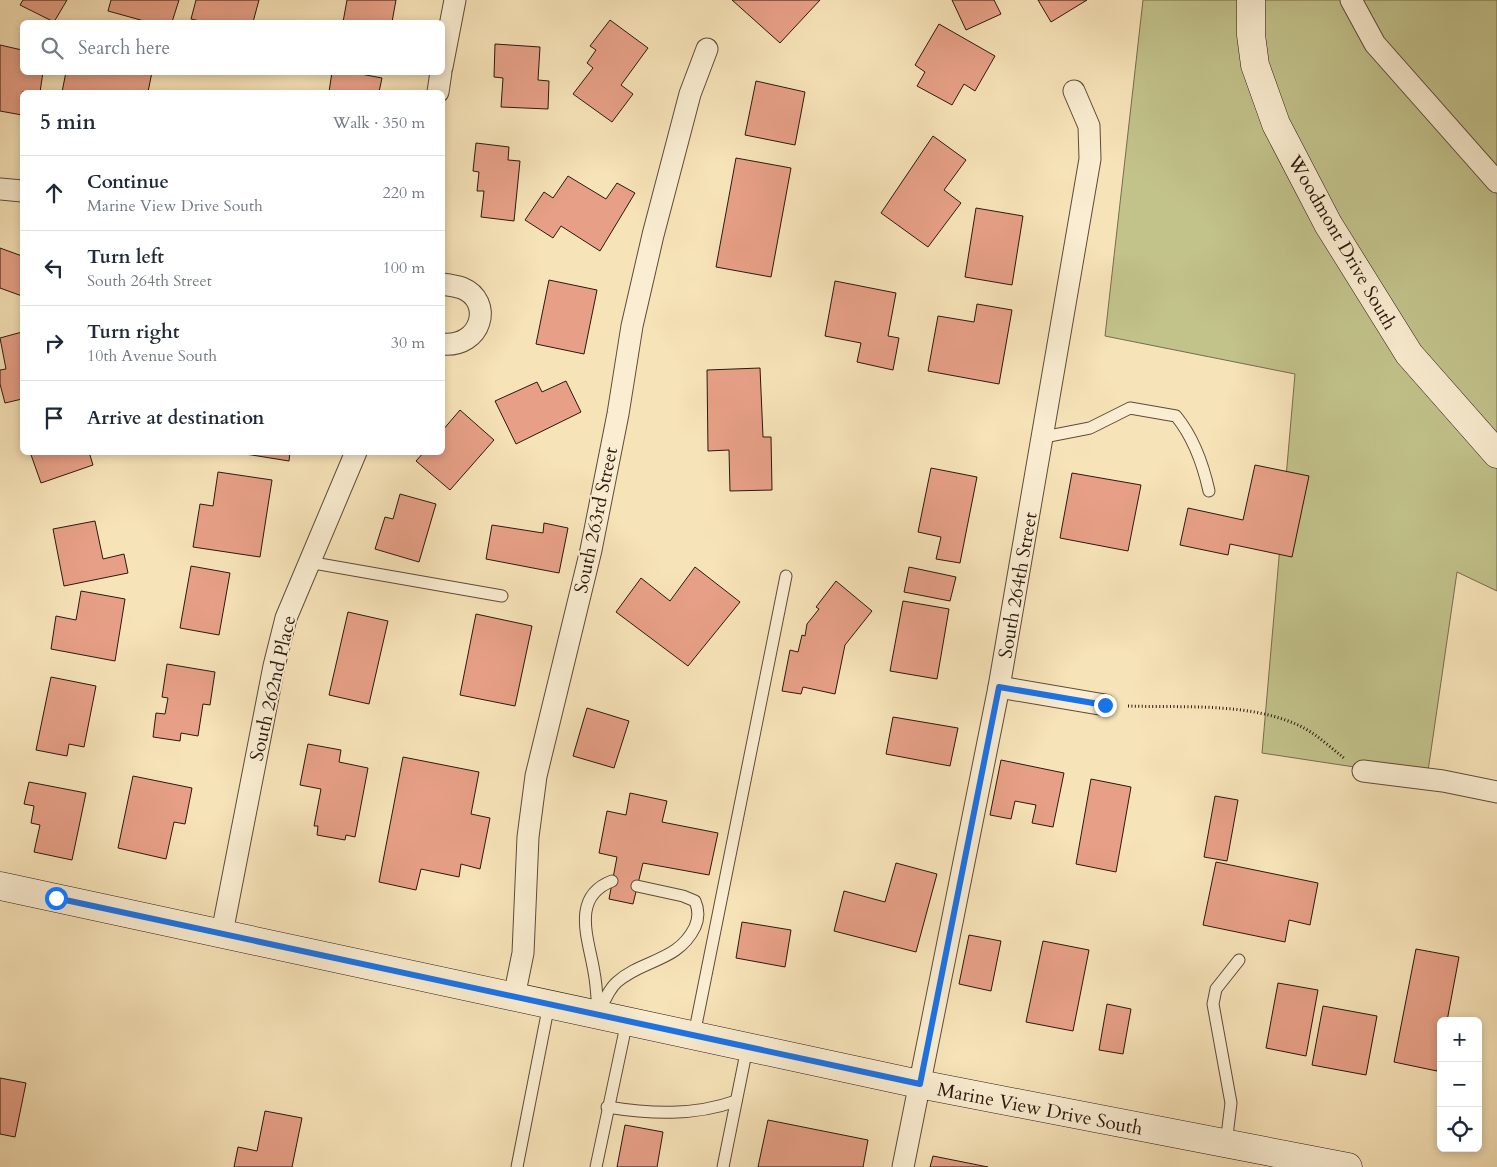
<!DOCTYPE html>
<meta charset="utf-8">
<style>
:root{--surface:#fff;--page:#f6f6f7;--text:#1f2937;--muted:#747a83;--line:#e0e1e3}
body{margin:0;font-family:Cardo,serif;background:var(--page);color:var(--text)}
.controls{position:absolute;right:15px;bottom:15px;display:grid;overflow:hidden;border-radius:8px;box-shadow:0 2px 8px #0003}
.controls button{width:45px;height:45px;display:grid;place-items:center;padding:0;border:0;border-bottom:1px solid var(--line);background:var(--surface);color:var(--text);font:25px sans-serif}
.stop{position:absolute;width:15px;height:15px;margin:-11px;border:4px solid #1a73e8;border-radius:50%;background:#fff}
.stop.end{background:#1a73e8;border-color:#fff;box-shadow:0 1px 5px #0008}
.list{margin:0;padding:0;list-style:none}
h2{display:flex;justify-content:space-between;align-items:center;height:65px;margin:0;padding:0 20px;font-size:21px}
h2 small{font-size:16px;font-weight:400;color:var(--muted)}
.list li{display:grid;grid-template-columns:32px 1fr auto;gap:15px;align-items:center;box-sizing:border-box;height:75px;padding:0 20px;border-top:1px solid var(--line)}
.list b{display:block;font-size:19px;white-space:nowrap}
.list p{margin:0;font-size:16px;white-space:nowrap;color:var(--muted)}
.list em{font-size:16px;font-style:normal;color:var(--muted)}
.icon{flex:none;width:28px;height:28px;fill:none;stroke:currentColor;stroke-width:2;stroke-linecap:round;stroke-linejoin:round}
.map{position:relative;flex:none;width:1497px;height:1167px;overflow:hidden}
.search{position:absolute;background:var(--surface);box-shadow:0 2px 8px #0003;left:20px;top:20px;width:425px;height:55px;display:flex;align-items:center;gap:12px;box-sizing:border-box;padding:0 18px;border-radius:8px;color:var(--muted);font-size:19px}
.panel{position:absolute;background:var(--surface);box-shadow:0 2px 8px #0003;left:20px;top:90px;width:425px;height:365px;border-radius:8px}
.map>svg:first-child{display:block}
.green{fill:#c2c28b;stroke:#766d4c}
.building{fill:#e7a087;stroke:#2a180e}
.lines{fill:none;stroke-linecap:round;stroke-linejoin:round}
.lane-casing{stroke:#5d4b38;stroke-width:13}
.street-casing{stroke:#5d4b38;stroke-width:23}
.secondary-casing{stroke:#2a180e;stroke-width:29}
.path{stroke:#2a180e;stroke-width:3;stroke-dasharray:1 2.5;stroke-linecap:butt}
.lane{stroke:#faedd1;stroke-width:11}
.street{stroke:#faedd1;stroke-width:21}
.secondary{stroke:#faedd1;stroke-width:28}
.route{stroke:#1a73e8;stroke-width:6}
.labels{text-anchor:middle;stroke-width:4;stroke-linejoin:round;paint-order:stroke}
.street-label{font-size:19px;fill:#2a180e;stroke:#faedd1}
</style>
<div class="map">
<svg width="1497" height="1167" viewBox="0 0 1497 1167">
<rect width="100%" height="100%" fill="#f7e3b8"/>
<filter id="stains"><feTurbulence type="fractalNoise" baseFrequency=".004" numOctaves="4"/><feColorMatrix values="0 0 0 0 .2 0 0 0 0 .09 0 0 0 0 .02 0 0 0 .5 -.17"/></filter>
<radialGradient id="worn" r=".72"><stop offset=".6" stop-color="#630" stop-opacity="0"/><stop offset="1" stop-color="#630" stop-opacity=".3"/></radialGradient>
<polygon class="green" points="1143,0 1497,0 1497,591 1457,572 1427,778 1262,753 1295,374 1105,336"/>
<g class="building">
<polygon points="23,0 67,0 54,22 20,5"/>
<polygon points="111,0 179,0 172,22 148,22 108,11"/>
<polygon points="196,0 259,0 253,22 204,22 191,19"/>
<polygon points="347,0 396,0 392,22 343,22"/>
<polygon points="732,0 820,0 780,43"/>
<polygon points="952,0 994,0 1001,14 966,30"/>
<polygon points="1038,0 1087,0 1051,22"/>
<polygon points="610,20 648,48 621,85 633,94 612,122 573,94 593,68 587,63 596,50 590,46"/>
<polygon points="939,24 995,56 975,91 964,84 952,105 917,86 925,72 915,65"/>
<polygon points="495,44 540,47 538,80 549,81 548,109 501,107 503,78 494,77"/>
<polygon points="0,45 22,50 22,72 43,72 40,92 22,92 22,115 0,111"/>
<polygon points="66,72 88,73 152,72 148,92 62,92"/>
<polygon points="332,72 350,72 382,78 379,92 329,92"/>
<polygon points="756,81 805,92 795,145 745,135"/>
<polygon points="933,136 966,160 944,190 961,203 928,247 881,213"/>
<polygon points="476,143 509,147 508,160 520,161 514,221 481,217 484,191 477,191 479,172 473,171"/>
<polygon points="736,158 791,168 771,277 716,267"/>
<polygon points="568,176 606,199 617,183 635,193 600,251 561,226 553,238 525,220 544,192 553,198"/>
<polygon points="976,208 1023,216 1012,285 965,277"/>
<polygon points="0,248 22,256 22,296 0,288"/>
<polygon points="549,280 597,290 584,354 536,344"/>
<polygon points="835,281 896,293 888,336 899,338 893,370 857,362 861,343 825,336"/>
<polygon points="977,304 1012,310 999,384 928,371 938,316 974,322"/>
<polygon points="22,332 22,399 5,403 0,384 0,370 6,369 0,338"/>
<polygon points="760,368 763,437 771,437 772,490 730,491 729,450 708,451 707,370"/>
<polygon points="566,381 581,412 516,444 495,401 537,382 542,392"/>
<polygon points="460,410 494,440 450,490 416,461 424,452 442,452 442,431"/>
<polygon points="30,452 89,452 93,465 41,483"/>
<polygon points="233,452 290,452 289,461"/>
<polygon points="1255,465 1309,476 1292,557 1230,544 1228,555 1180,545 1188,508 1243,520"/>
<polygon points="931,468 977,477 960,563 936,559 941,537 918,532"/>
<polygon points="218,472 272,480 260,557 193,547 200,504 213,506"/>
<polygon points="1072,473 1141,485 1128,551 1060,538"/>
<polygon points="400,494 436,504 419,562 375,549 385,517 393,519"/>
<polygon points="95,521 103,559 124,554 128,573 64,586 53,529"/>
<polygon points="544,523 568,528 559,573 486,559 492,525 543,533"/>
<polygon points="191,566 230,573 219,635 180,628"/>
<polygon points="695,567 740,602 688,666 616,612 641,578 670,601"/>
<polygon points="909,567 956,577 950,601 904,592"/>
<polygon points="836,581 872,611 845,645 835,694 803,687 801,694 782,691 790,650 798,652 802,635 805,636 807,624 819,609 816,607"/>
<polygon points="81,591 125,599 115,661 51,649 56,616 76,620"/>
<polygon points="903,601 949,609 937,679 890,671"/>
<polygon points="348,612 388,621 369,704 329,695"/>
<polygon points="476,614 532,626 515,706 460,695"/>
<polygon points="167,664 215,672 210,705 203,704 198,736 181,733 180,741 153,737 156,713 165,714 168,698 162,697"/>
<polygon points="51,677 96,686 84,747 69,744 67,756 36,750"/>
<polygon points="587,708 629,721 614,768 573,756"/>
<polygon points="893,717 958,728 950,766 886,754"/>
<polygon points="308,744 341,750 339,762 368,768 355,837 346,835 345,840 317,835 318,826 314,826 321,789 300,785"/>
<polygon points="403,757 479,772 471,814 490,818 480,869 461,864 459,877 421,869 416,890 379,882"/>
<polygon points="1001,760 1064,773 1053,827 1032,823 1036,805 1015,801 1011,819 990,815"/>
<polygon points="133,776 192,788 185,824 174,822 166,859 118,848"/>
<polygon points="1091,779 1131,787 1116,872 1076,864"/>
<polygon points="29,782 86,793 72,860 34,852 40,825 31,823 34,806 24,804"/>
<polygon points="630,793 667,801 662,822 718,833 709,875 643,863 633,904 609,899 617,857 599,853 607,811 626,815"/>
<polygon points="1215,796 1238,800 1227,861 1204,857"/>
<polygon points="1216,862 1318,883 1310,925 1289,920 1285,942 1203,925"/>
<polygon points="896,863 937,874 916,952 834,931 844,891 885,902"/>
<polygon points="742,922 791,930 785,967 736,958"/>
<polygon points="969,935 1001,941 991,991 959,984"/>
<polygon points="1043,941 1089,950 1073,1031 1026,1022"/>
<polygon points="1416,949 1459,957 1447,1021 1441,1021 1441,1051 1437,1071 1394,1062"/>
<polygon points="1278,983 1318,990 1306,1056 1266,1048"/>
<polygon points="1107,1004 1131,1009 1123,1054 1099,1050"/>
<polygon points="1323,1006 1377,1016 1366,1075 1312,1065"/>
<polygon points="0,1078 26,1083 15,1137 0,1134"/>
<polygon points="265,1111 302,1118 292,1167 234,1167 238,1147 257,1151"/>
<polygon points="768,1120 868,1140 863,1167 758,1167"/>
<polygon points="625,1125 663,1132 657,1167 617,1167"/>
<polygon points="933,1156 988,1167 930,1167"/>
</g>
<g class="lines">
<g class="lane-casing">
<g id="lane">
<path d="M1044 437 1090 428 1130 408 1176 416C1194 438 1203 464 1209 491"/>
<polyline points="308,562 502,596"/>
<path d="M612 881C570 897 589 940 594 972 597 987 597 1001 598 1015 603 1004 608 990 617 982 643 959 678 962 695 927 699 918 699 910 695 901L683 896 637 886"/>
<polyline points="694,1035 786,576"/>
<path d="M607 1107C651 1114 694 1116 736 1101"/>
<polyline points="1226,1144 1231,1103 1213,1004 1216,989 1239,960"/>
<polyline points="517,1167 549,1004"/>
<polyline points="596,1167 627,1021"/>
<polyline points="723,1167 747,1048"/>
</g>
</g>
<g class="street-casing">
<g id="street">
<polyline points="1351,0 1375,44 1497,182"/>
<polyline points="442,67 455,0"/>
<polyline points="438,92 441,72"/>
<polyline points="0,189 22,191"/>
<path d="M442 284C449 285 456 286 462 288 494 301 482 348 442 344"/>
<polyline points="999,687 1105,705"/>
<polyline points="1363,771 1443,781 1497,792"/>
<polyline points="222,933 274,666 286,618 356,452"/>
<polyline points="514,997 523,953 528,837 536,776 591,550 618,414 632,326 653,235 690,94 707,49"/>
<polyline points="903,1167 999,687 1090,159 1089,126 1074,91"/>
</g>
</g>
<g class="secondary-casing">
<g id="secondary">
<polyline points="1251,0 1251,35 1255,65 1276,124 1328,224 1409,354 1497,454"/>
<polyline points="0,886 919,1084 1348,1167"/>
</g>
</g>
<path class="path" d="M1128 706C1183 708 1247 702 1298 725 1314 732 1330 747 1344 758"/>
<use href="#lane" class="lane"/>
<use href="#street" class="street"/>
<use href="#secondary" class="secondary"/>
</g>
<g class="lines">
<polyline class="route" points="56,898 920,1084 999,687 1105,705"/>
</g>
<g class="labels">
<g class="street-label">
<text transform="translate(1343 242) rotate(60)" y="7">Woodmont Drive South</text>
<text transform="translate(595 520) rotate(-78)" y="7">South 263rd Street</text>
<text transform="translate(1017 585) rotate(-80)" y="7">South 264th Street</text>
<text transform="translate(272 688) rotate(-77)" y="7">South 262nd Place</text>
<text transform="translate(1040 1108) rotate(11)" y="7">Marine View Drive South</text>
</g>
</g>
<rect width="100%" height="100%" filter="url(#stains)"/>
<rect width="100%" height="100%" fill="url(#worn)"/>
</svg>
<div class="controls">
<button>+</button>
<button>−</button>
<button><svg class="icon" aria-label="locate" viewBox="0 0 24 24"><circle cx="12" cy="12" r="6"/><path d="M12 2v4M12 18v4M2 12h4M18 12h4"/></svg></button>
</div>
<div class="stop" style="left:56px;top:898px"></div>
<div class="stop end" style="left:1105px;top:705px"></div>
<div class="search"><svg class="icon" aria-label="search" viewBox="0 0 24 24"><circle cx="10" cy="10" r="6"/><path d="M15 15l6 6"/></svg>Search here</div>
<section class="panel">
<h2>5 min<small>Walk · 350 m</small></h2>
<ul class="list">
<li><svg class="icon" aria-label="ahead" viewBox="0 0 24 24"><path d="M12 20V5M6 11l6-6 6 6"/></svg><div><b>Continue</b><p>Marine View Drive South</p></div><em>220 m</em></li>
<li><svg class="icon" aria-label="left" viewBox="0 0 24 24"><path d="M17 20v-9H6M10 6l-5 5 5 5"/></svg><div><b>Turn left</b><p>South 264th Street</p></div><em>100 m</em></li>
<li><svg class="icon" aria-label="right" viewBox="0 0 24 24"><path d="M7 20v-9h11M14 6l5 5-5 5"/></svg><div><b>Turn right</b><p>10th Avenue South</p></div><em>30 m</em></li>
<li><svg class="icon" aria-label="arrive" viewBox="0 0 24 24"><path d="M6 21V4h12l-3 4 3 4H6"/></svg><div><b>Arrive at destination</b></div></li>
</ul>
</section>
</div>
